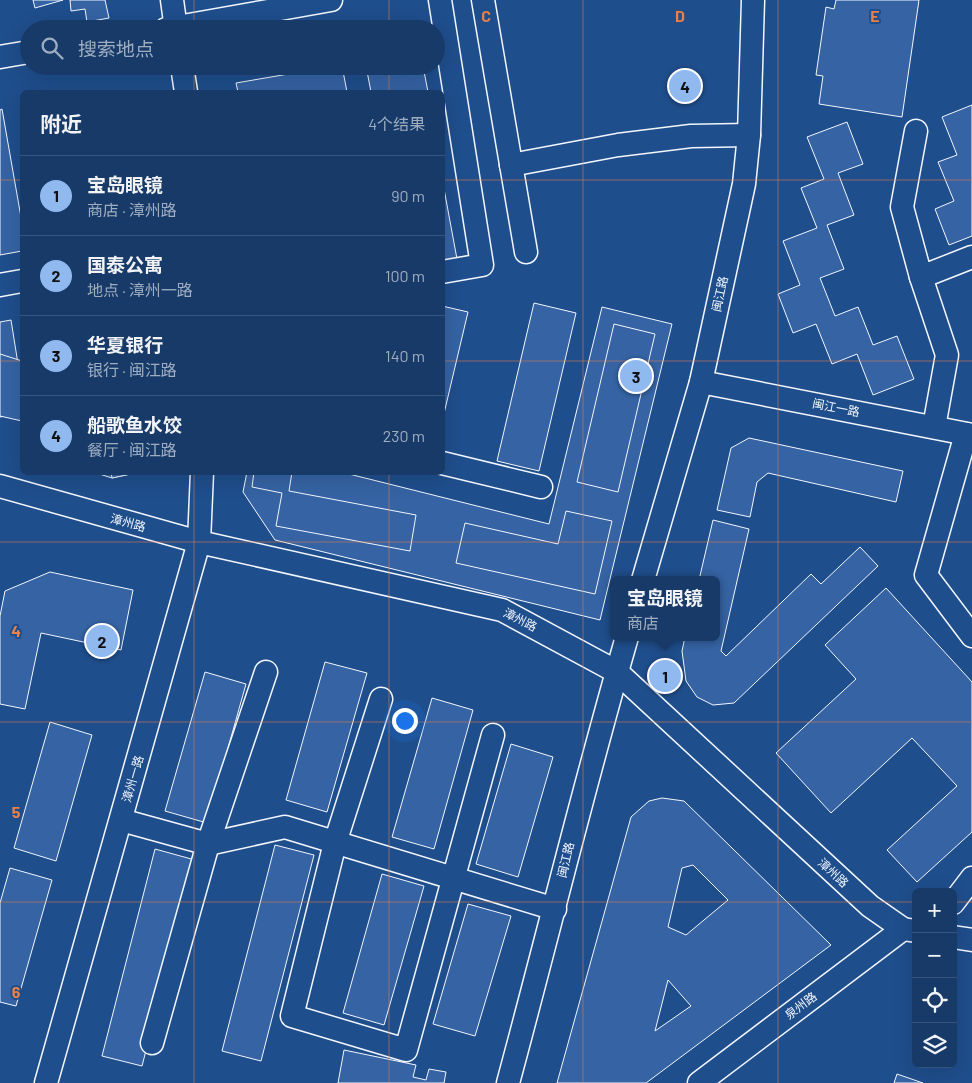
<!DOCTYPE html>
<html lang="zh">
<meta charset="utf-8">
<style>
:root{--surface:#173a69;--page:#244571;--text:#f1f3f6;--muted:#9eadc0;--line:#36547d;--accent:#90b9f0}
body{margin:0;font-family:Barlow,"Noto Sans SC",sans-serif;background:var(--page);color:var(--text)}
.controls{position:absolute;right:15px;bottom:15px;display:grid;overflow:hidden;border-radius:8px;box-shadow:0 5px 20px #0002}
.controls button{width:45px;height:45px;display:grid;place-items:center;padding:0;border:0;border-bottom:1px solid var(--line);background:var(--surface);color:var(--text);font:25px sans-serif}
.you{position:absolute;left:404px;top:720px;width:18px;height:18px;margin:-12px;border:4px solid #fff;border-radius:50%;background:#1a73e8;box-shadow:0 0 0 8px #1a73e833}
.badge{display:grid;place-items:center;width:32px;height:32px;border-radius:50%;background:var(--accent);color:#111;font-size:16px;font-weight:700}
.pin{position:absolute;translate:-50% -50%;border:2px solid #fff;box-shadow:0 1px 5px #0006}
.popup{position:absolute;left:610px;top:576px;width:110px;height:65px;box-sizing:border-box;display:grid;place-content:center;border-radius:8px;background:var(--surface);filter:drop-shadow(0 1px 4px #0005);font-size:16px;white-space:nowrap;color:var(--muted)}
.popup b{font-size:19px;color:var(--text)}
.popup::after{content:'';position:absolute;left:50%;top:100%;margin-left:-10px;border:10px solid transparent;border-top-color:var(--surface)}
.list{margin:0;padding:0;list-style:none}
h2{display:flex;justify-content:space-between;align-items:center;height:65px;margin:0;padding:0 20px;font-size:21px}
h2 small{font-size:16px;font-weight:400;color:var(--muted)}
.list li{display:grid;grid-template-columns:32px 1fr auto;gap:15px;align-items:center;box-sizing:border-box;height:80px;padding:0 20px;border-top:1px solid var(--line)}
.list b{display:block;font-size:19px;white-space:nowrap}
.list p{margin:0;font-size:16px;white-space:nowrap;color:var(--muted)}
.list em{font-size:16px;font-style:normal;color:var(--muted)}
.icon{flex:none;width:28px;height:28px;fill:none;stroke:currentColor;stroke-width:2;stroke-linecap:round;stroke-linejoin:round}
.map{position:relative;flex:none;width:972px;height:1083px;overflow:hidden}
.search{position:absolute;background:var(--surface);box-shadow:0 5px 20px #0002;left:20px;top:20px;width:425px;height:55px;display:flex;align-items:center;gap:12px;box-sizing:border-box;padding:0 18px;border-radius:28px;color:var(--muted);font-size:19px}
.panel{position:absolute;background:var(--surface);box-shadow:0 5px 20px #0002;left:20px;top:90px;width:425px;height:385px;border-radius:8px}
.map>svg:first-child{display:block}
.building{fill:#3563a3;stroke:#f2f6ff;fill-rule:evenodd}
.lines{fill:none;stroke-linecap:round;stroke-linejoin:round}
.minor-casing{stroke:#f2f6ff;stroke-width:25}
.minor{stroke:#1f4e8c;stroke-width:22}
.grid{fill:none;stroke:#ea8049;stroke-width:1;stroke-opacity:0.55}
.labels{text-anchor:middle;stroke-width:4;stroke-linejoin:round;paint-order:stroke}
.street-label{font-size:12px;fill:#f2f6ff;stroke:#1f4e8c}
.grid-label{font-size:16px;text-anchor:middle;font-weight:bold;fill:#ea8049;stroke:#1f4e8c;stroke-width:4;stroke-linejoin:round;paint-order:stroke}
</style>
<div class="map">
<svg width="972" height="1083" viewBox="0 0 972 1083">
<rect width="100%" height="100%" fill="#1f4e8c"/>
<g class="building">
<polygon points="33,0 63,0 35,8"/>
<polygon points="70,0 105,0 109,18 87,22 85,9 71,11"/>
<polygon points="836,0 919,0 902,117 819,104 823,76 816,75 826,7 834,9"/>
<polygon points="335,66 342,66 347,92 238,92 236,83"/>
<polygon points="366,66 423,66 428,92 371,92"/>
<polygon points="972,105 972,236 949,245 935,209 954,201 938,162 957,155 942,117"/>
<polygon points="2,109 22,223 22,251 0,255 0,110"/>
<polygon points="847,122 863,164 838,173 854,215 827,225 844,269 820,278 835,316 858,307 873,345 897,336 914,379 873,395 857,354 832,364 816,324 793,333 778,294 800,285 783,241 817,228 801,188 824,179 807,137"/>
<polygon points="442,178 457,259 442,262"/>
<polygon points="534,303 576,313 539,471 497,461"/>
<polygon points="442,306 468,312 442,422"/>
<polygon points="602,307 672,324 600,620 275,540 243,492 247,472 341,472 549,524"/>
<polygon points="11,320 22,389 22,413 0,417 0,322"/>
<polygon points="614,324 655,334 618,492 577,482"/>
<polygon points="0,354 22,361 22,421 0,416"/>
<polygon points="749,438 903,471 896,502 768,473 757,482 750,517 717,510 731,448"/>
<polygon points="93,472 140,472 112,478"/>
<polygon points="111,472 140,472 112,478"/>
<polygon points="254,472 292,472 289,491 416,515 410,551 276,526 282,493 252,487"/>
<polygon points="566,511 612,521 595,594 456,563 465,523 558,544"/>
<polygon points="713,520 749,529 721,651 726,656 811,574 821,584 860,547 878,566 734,703 713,705 697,697 686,681 682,651 685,637 716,637 716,580 699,580"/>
<polygon points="50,572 133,590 121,650 41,633 25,709 0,704 0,616 5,591"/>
<polygon points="886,588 972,682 972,832 917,882 887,850 957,786 912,738 831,813 776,753 856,679 825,645"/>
<polygon points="325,662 367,673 327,812 286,800"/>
<polygon points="205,672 246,684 207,823 165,811"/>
<polygon points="432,698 473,710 434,849 392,837"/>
<polygon points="50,722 92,735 56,861 14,848"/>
<polygon points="511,744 553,757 518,877 476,864"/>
<path d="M662 798 684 801 831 945 646 1083H557L631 817 649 801ZM693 865 728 900 686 935 668 927 682 868ZM668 980 691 1006 655 1031Z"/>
<polygon points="275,845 314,855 261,1061 222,1051"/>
<polygon points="155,849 195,860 142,1066 102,1056"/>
<polygon points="10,868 52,880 16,1006 0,1002 0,903"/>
<polygon points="382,874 424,886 384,1025 343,1013"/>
<polygon points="468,904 511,916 475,1036 433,1024"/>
<polygon points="344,1050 416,1065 413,1077 426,1080 429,1069 446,1072 444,1083 338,1083"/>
<polygon points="897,1074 923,1083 894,1083"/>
</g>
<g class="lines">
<g class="minor-casing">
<g id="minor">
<polyline points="172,0 176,29"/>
<polyline points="440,0 482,265 442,272"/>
<polyline points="483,0 526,252"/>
<polyline points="166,29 331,0"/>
<polyline points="0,57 29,52"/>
<polyline points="182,66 186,92"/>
<polyline points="916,131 902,207 921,277 972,257"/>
<polyline points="511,165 618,145 691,136 749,135"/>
<polyline points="921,277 947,355 934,427"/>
<polyline points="0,285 22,281"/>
<polyline points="701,382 972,435"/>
<polyline points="966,434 926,575 972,636"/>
<polyline points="442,463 541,487"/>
<polyline points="0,486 199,542 502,610 617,672 870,906 903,929 916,931"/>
<polyline points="643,580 701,382 744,184 749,135 753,0"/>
<polyline points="381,699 335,843 292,1016 406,1050 493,735"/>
<polyline points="121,820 208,844 285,827 555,909"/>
<polyline points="953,903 972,878"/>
<polyline points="953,937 972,940"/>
<polyline points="152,1043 208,844 266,672"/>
<polyline points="46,1083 199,542 202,472"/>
<path d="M508 1083C548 935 584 785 627 637"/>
<polyline points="699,1083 903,929"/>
</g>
</g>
<use href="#minor" class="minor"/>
</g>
<path class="grid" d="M194 0V29M389 0V29M583 0V1083M778 0V1083M194 66V92M389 66V92M0 180H22M442 180H972M0 361H22M442 361H972M194 472V1083M389 472V1083M0 542H972M0 722H972M0 902H916M953 902H972"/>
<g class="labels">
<g class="street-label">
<text transform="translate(720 294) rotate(-78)" y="4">闽江路</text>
<text transform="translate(836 408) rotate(11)" y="4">闽江一路</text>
<text transform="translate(128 523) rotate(15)" y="4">漳州路</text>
<text transform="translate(520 620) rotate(27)" y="4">漳州路</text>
<text transform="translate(133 779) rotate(-74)" y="4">漳州一路</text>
<text transform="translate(566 860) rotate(-77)" y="4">闽江路</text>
<text transform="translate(833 873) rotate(43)" y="4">漳州路</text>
<text transform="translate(801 1006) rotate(-37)" y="4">泉州路</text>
</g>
</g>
<g class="grid-label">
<text x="486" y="22">C</text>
<text x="680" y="22">D</text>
<text x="875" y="22">E</text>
<text x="16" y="637">4</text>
<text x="16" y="818">5</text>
<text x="16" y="998">6</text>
</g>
</svg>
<div class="controls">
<button>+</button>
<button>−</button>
<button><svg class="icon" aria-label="locate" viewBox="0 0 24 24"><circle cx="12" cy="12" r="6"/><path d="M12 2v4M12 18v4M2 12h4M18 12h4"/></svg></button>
<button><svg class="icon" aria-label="layers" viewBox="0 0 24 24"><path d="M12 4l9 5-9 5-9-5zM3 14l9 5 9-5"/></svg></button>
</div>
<div class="you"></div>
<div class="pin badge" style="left:665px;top:676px">1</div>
<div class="popup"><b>宝岛眼镜</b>商店</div>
<div class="pin badge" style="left:102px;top:641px">2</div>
<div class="pin badge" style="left:636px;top:376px">3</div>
<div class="pin badge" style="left:685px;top:86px">4</div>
<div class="search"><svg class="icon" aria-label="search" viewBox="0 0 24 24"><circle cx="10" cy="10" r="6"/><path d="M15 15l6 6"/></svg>搜索地点</div>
<section class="panel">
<h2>附近<small>4个结果</small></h2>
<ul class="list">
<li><span class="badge">1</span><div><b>宝岛眼镜</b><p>商店 · 漳州路</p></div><em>90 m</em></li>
<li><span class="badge">2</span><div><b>国泰公寓</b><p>地点 · 漳州一路</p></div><em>100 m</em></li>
<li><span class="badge">3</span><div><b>华夏银行</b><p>银行 · 闽江路</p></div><em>140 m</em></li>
<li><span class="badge">4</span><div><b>船歌鱼水饺</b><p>餐厅 · 闽江路</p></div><em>230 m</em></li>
</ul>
</section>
</div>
